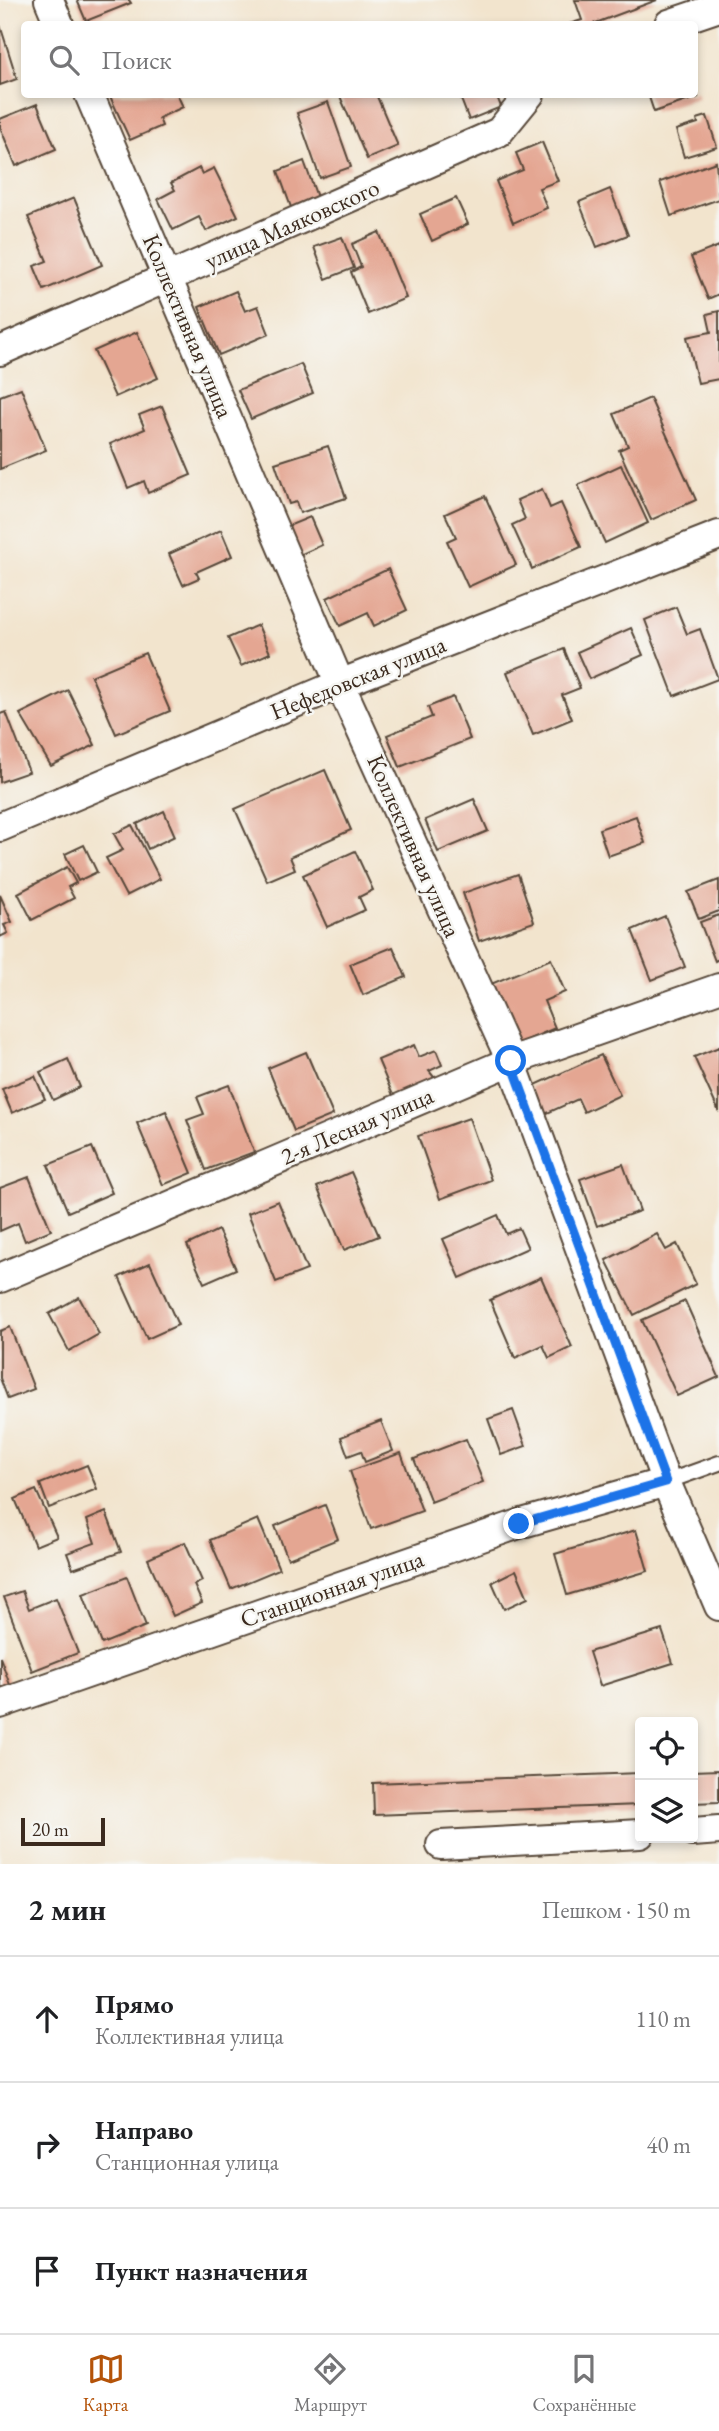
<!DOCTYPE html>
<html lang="ru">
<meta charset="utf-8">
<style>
:root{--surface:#fff;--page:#f2f2f2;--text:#202124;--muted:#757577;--line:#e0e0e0;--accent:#b45309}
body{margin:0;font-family:"EB Garamond",serif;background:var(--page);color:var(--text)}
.controls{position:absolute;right:21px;bottom:21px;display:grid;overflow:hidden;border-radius:7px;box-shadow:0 4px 10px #0003}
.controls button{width:63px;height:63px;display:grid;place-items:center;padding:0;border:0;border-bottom:2px solid var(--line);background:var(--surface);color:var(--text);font:35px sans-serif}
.scale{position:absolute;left:21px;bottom:18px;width:84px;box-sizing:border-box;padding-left:7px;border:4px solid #3b2a1e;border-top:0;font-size:19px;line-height:24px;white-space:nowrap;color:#3b2a1e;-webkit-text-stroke:5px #f6f6f2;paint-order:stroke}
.stop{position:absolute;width:21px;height:21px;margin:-16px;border:5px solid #1a73e8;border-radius:50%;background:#fff}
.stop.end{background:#1a73e8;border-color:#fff;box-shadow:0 2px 7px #0008}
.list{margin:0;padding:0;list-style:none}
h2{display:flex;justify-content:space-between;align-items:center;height:91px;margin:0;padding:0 28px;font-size:30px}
h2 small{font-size:23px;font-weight:400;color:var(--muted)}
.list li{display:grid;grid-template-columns:46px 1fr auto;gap:21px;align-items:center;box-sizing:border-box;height:126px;padding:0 28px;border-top:2px solid var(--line)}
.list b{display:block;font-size:26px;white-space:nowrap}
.list p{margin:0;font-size:23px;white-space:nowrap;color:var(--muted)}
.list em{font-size:23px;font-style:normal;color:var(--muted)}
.icon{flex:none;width:38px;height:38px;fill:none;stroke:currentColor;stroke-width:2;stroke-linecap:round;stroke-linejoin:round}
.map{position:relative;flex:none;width:719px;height:1864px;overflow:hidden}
.search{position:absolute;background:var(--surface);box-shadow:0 4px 10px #0003;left:21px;right:21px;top:21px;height:77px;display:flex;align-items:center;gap:18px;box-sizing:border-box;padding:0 24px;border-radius:7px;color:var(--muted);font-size:26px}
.sheet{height:469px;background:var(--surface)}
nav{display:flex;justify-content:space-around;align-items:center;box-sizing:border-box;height:98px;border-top:2px solid var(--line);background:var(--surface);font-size:19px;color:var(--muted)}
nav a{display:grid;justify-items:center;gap:4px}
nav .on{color:var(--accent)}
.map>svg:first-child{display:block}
.building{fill:#e4a692}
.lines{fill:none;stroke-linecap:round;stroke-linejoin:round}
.lane-casing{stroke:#564638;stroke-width:18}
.street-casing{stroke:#564638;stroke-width:32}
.lane{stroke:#fff;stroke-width:14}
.street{stroke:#fff;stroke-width:28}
.route{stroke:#1a73e8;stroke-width:9}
.labels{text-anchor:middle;stroke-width:5;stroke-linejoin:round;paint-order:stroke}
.street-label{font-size:24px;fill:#3b2a1e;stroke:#f6f6f2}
</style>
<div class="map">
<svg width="719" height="1864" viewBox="0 0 719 1864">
<rect width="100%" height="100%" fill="#f6f6f2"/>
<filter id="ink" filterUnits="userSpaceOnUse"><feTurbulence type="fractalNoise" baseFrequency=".0143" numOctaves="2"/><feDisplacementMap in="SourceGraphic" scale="14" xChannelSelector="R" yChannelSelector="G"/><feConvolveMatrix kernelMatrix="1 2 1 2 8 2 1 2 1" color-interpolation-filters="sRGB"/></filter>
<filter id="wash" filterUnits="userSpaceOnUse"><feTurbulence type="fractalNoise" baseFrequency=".00686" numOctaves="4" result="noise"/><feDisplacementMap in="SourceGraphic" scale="28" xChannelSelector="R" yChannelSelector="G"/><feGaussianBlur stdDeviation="1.57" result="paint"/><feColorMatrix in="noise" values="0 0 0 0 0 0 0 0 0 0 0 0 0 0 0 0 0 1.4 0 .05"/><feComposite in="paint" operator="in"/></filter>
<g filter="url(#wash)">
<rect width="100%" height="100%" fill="#f2e4cd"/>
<g id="blocks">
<g class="building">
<polygon points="77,0 129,0 131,3 86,21"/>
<polygon points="575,0 657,0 593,24 569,24 582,20"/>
<polygon points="0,25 17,79 0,85"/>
<polygon points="695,88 698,97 654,112 648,94 694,94"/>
<polygon points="109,94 177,94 183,107 159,118 162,126 130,140"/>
<polygon points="339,94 376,94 398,146 367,159"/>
<polygon points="459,94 496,94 501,107 469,120"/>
<polygon points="328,102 351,167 320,178 297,113"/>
<polygon points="37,104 56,149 16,166 0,127 0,119"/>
<polygon points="707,116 717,147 684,157 676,130 698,123 697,119"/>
<polygon points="542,142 558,181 539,188 547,208 513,223 496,181 523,170 516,153"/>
<polygon points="304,161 318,200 292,210 278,171"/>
<polygon points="716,162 719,199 671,216 660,182"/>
<polygon points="199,168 202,174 214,168 238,216 206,231 199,217 173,230 158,199 175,190 171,183"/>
<polygon points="610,189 628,235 597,247 579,202"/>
<polygon points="74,198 102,265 44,290 34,266 47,261 28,217"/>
<polygon points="456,198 468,224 432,241 420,214"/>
<polygon points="379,232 406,298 368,314 351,272 361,267 352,244"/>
<polygon points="342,237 354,268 326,279 314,247"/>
<polygon points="719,246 719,294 708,299 691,257"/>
<polygon points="236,291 245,311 258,306 269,334 219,355 199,307"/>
<polygon points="719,311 719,379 698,383 687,337 711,332 707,314"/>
<polygon points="137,332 158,378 115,397 94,351"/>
<polygon points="301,364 313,393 251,419 238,390"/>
<polygon points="21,388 46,450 0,469 0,396"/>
<polygon points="650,398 696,500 651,520 619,450 628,446 614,414"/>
<polygon points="162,406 191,475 148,493 144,481 128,488 110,444 145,429 139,415"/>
<polygon points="328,446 346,498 300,513 296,502 289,504 275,463"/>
<polygon points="621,465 648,523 605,543 578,485"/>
<polygon points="542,489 550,508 561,503 581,547 532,569 512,525 525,519 517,500"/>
<polygon points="485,496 516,565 468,587 447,541 456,537 445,514"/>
<polygon points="310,517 322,545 293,558 281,529"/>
<polygon points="221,530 232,556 196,572 199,578 183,585 169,554"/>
<polygon points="388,569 407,610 374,626 368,613 340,626 327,598"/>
<polygon points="676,607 687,634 700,629 718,679 674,696 645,620"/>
<polygon points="258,625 270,653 241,666 228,638"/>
<polygon points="631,628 643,655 589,679 577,652"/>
<polygon points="564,649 580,688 562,695 572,719 533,735 507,672"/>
<polygon points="145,653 170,711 116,734 91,676"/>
<polygon points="68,690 95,745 51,766 20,714"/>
<polygon points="453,697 470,739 400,767 387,735 432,717 428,707"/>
<polygon points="6,712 29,772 0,782 0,714"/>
<polygon points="325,770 351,830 290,857 295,869 267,881 235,809"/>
<polygon points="474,799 488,831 438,852 425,820"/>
<polygon points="164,811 175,836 148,849 137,824"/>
<polygon points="636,816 645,843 608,856 599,829"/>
<polygon points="132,825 160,879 126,896 106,858 123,850 114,834"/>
<polygon points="84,845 97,872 78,881 65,854"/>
<polygon points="355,851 373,890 359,897 365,910 327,927 303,875"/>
<polygon points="67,867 76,883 68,887 74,898 32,920 18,893"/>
<polygon points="518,874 534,922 479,941 463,893"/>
<polygon points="719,880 719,911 699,919 688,892"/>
<polygon points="0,895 12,922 4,925 8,933 0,937"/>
<polygon points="719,915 719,959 715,961 700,922"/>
<polygon points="665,916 685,967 652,980 632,930"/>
<polygon points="393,947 406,977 363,995 350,964"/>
<polygon points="551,959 565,992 544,1001 555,1028 516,1045 491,984"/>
<polygon points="414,1045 419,1057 436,1050 442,1065 429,1071 438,1082 395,1100 378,1060"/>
<polygon points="719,1047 719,1112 694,1057"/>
<polygon points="306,1052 333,1115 294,1131 268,1068"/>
<polygon points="601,1055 620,1095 584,1112 578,1099 543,1115 531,1087"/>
<polygon points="68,1059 80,1087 53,1100 40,1072"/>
<polygon points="35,1076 45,1099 12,1113 2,1089"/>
<polygon points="229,1085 254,1152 206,1170 187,1120 204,1114 197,1097"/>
<polygon points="166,1111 192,1173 163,1185 137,1123"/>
<polygon points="469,1118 491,1180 440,1199 418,1136"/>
<polygon points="92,1147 112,1193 68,1212 48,1165"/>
<polygon points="623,1164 640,1211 597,1226 580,1179"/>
<polygon points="351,1172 379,1236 344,1250 317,1187"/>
<polygon points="29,1177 51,1230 25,1241 18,1223 0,1231 0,1188"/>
<polygon points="278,1201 307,1270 276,1282 248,1213"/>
<polygon points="498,1215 506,1234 519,1228 528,1248 460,1278 443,1239"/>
<polygon points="218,1230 236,1269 204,1283 187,1245"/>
<polygon points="657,1234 666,1250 677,1244 696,1284 634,1315 606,1260"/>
<polygon points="150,1263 178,1325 147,1339 119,1277"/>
<polygon points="541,1277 572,1347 549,1358 543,1345 515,1358 490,1300"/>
<polygon points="79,1297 99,1334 69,1351 49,1314"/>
<polygon points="685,1301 719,1377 677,1396 642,1320"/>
<polygon points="10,1327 34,1389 8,1399 0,1378 0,1331"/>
<polygon points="513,1410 526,1446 501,1455 488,1419"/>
<polygon points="381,1421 393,1451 365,1462 361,1451 348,1456 341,1437"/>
<polygon points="466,1439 483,1482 431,1502 414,1459"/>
<polygon points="401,1453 422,1511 371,1529 350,1471"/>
<polygon points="87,1465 97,1489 49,1508 40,1484"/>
<polygon points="36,1490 57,1537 35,1546 15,1499"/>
<polygon points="325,1505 338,1539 288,1559 275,1526"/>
<polygon points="106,1512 121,1552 73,1569 67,1553 95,1543 87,1520"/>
<polygon points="258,1519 279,1569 231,1589 210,1540"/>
<polygon points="636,1530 648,1571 567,1595 555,1554"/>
<polygon points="185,1542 202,1581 194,1585 202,1603 173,1616 148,1559"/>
<polygon points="516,1570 528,1598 504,1609 492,1582"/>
<polygon points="127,1577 146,1626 102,1644 83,1594"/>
<polygon points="22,1591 29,1609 56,1598 78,1653 32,1671 4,1597"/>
<polygon points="662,1630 673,1663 600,1686 589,1652"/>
<polygon points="0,1657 10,1685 0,1688"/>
<polygon points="719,1770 719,1802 693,1803 693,1771"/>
<polygon points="640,1773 640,1805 374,1815 373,1783"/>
</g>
</g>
</g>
<g filter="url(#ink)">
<use href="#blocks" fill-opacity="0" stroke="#564638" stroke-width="2"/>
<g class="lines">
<g class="lane-casing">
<polyline id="lane" points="666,1482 719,1463"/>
</g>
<g class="street-casing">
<g id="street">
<polyline points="49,0 59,24"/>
<polyline points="669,24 719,7"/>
<polyline points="89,94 340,684 511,1061 666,1482 719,1606"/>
<polyline points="0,351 499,132 530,94"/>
<polyline points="0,827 340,684 719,535"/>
<polyline points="0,1278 511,1061 719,988"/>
<polyline points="0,1704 519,1524 666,1482"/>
<polyline points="693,1832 719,1830"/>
<polyline points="441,1845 640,1834"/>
</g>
</g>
<use href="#lane" class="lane"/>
<use href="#street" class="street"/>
</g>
</g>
<g class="lines" filter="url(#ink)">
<polyline class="route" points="511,1061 666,1482 519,1524"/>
</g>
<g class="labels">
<g class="street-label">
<text transform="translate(292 224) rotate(-24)" y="8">улица Маяковского</text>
<text transform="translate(188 326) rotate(67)" y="8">Коллективная улица</text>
<text transform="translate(358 678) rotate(-22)" y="8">Нефедовская улица</text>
<text transform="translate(414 846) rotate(66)" y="8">Коллективная улица</text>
<text transform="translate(357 1126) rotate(-23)" y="8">2-я Лесная улица</text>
<text transform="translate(332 1589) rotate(-19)" y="8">Станционная улица</text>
</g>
</g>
</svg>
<div class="controls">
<button><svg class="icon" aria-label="locate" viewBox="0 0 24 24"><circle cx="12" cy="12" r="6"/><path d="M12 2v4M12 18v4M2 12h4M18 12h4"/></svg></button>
<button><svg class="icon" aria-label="layers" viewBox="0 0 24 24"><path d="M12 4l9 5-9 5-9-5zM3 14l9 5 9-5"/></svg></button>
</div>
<div class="scale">20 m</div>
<div class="stop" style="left:511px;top:1061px"></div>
<div class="stop end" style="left:519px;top:1524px"></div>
<div class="search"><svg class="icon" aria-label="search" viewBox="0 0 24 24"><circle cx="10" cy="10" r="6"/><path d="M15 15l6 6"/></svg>Поиск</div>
</div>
<section class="sheet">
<h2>2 мин<small>Пешком · 150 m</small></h2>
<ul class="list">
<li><svg class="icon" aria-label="ahead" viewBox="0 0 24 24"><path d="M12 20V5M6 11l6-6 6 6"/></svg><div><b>Прямо</b><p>Коллективная улица</p></div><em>110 m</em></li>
<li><svg class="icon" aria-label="right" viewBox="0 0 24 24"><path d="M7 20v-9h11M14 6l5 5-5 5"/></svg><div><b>Направо</b><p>Станционная улица</p></div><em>40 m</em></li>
<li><svg class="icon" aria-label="arrive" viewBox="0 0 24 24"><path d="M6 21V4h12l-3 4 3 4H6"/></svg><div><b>Пункт назначения</b></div></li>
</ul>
</section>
<nav>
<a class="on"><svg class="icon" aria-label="map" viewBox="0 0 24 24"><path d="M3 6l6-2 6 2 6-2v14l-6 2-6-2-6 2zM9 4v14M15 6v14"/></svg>Карта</a>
<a><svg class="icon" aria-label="directions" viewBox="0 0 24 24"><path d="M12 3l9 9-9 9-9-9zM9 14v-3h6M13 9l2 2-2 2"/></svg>Маршрут</a>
<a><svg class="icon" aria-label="saved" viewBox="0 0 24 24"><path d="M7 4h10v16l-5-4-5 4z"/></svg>Сохранённые</a>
</nav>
